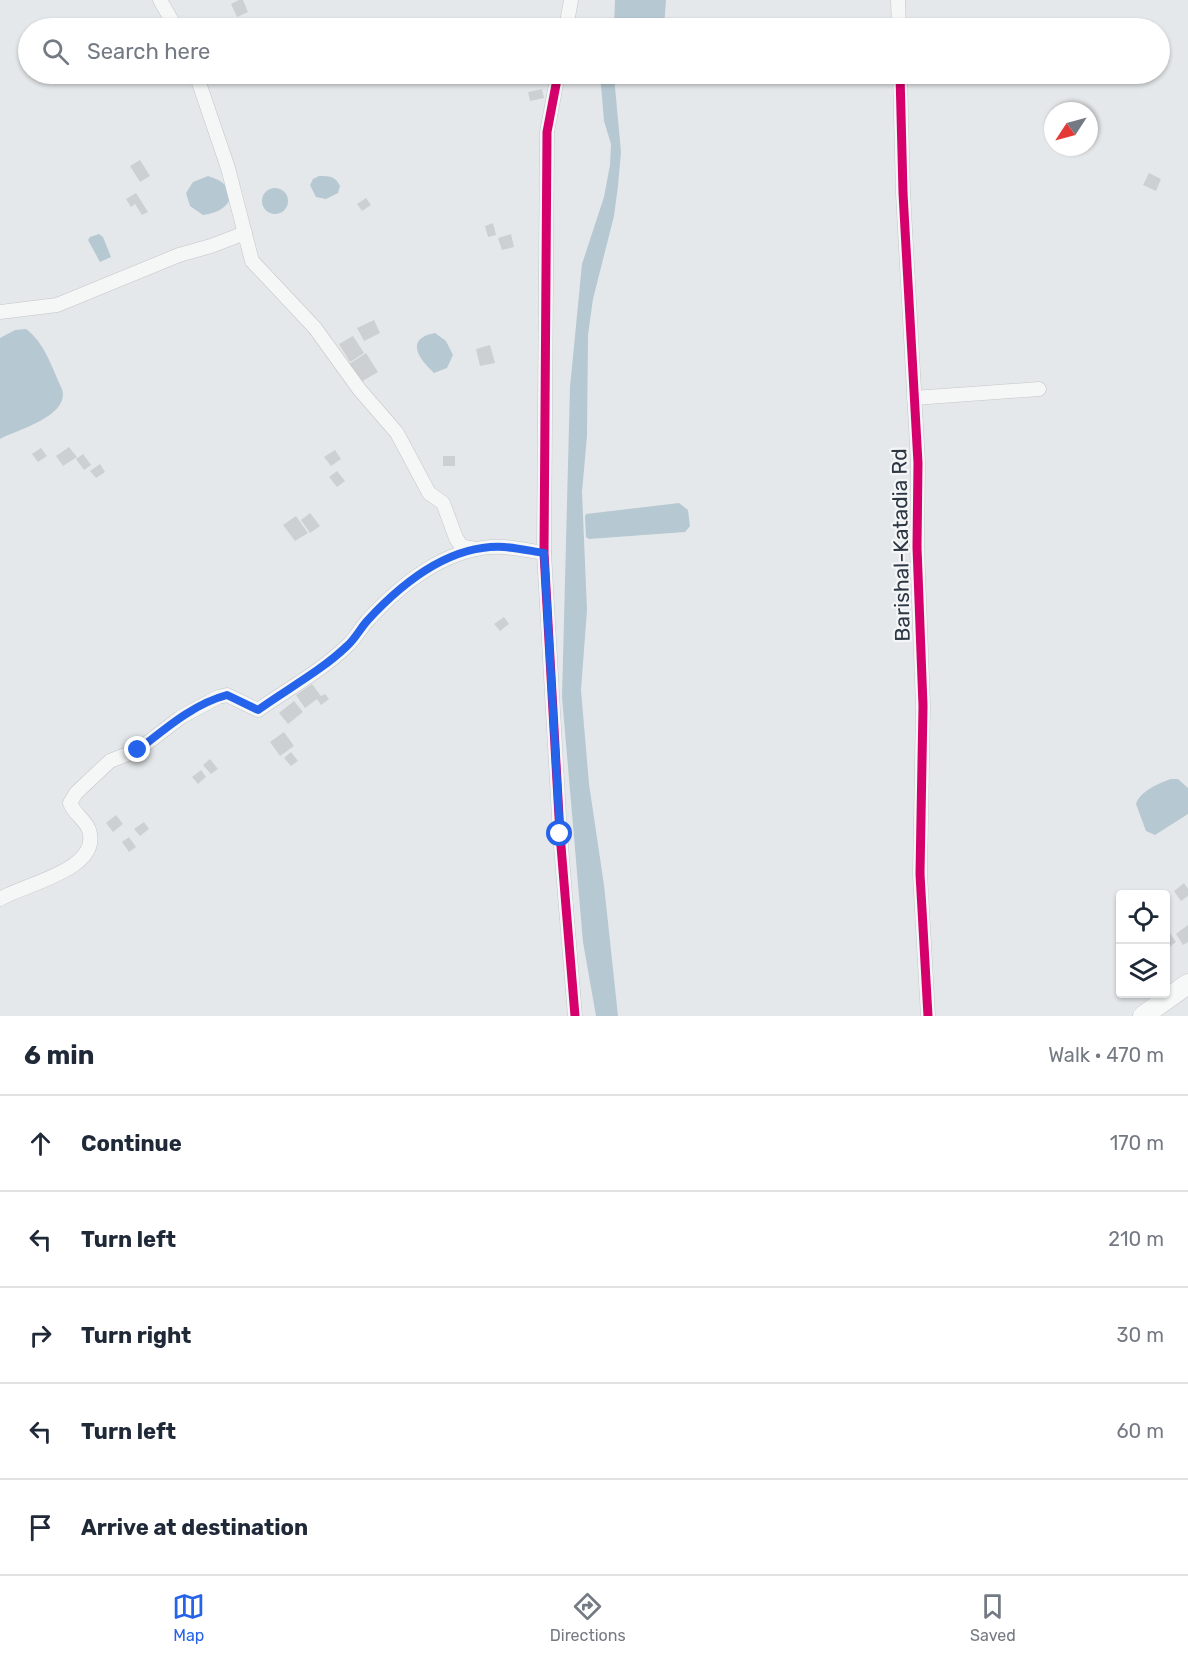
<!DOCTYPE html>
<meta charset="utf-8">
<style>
:root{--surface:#fff;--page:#f2f2f3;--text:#1f2937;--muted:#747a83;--line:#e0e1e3;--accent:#2563eb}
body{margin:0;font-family:Rubik,sans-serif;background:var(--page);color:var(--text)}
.controls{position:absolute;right:18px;bottom:18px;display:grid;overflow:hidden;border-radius:6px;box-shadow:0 2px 4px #0004}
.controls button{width:54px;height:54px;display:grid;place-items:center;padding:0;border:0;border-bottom:2px solid var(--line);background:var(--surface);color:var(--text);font:30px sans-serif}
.compass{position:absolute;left:1044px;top:102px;width:54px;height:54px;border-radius:50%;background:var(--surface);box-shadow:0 2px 4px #0004;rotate:234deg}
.stop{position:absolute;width:18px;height:18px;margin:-14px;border:4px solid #2563eb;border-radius:50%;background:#fff}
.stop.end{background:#2563eb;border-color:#fff;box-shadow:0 2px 6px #0008}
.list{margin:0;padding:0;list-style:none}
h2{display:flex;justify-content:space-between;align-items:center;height:78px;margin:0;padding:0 24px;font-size:26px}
h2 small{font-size:20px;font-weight:400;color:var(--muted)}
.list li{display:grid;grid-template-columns:39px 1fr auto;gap:18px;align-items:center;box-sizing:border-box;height:96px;padding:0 24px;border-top:2px solid var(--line)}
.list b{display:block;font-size:22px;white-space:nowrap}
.list em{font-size:20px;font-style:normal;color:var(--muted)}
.icon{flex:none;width:33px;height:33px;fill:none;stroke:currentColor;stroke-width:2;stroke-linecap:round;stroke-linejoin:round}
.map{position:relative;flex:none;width:1188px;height:1016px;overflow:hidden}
.search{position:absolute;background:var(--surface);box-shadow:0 2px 4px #0004;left:18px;right:18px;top:18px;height:66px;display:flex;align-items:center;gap:15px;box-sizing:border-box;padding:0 21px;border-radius:33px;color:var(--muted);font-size:22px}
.sheet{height:558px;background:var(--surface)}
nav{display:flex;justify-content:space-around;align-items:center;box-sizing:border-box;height:84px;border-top:2px solid var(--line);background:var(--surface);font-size:16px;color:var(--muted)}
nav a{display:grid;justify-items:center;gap:3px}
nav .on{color:var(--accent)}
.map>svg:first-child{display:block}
.water{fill:#b6c8d2}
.building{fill:#cdd0d2}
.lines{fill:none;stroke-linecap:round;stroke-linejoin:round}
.street-casing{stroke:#c3c6c8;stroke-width:15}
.secondary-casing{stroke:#c3c6c8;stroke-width:21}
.street{stroke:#f5f6f6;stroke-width:14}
.secondary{stroke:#f7f8f8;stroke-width:20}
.cycleway-casing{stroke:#f4f6f8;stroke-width:13}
.cycleway{stroke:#d6006c;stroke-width:9}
.route{stroke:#2563eb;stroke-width:8}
.labels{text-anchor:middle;stroke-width:4.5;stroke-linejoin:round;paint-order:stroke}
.street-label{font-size:21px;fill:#2c3743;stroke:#f4f6f8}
</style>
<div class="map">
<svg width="1188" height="1016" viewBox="0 0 1188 1016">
<rect width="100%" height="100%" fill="#e5e8ea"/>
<g class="water">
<polygon points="615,0 666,0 664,28 614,28"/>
<polygon points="600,74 628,74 618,78 614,76 621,152 618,186 614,216 593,299 588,335 587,436 582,492 587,610 581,690 589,784 604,885 618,1016 596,1016 583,942 562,697 570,387 582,264 604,197 610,165 611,144 604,121"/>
<path d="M208 176C240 185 236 211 203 215L190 206 186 193 193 182Z"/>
<path d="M319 176C330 176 335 176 340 186L338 193 326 199 316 197 310 185 313 179Z"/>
<circle cx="275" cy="201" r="13"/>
<polygon points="99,234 103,237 111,257 100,262 88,240 90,237"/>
<path d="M26 329C45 343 52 368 62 389 70 416 19 429 0 439V338L15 330Z"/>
<path d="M435 333 446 341 453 355 447 368 434 373C419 359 404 339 435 333Z"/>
<polygon points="679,503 688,510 690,526 685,532 589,539 586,537 585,517 586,514"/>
<path d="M1171 779H1178L1188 788V814L1155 835 1146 831 1136 804C1140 791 1159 783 1171 779Z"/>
</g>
<g class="building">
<polygon points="239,0 243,0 248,12 237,17 231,4"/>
<polygon points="542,89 544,98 530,101 528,92"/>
<polygon points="140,160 150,176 140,182 130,166"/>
<polygon points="1149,173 1161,179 1156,191 1143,185"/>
<polygon points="136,193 148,212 142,215 135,204 131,207 126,199"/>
<polygon points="366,198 371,205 362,211 357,204"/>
<polygon points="493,223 496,235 488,237 485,226"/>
<polygon points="511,234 514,247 502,250 498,238"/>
<polygon points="374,320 380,333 364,341 357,328"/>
<polygon points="353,336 364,353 350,362 339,344"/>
<polygon points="490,345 495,363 480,366 476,349"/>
<polygon points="366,353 378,372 361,382 349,364"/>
<polygon points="69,447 77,457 63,466 56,456"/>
<polygon points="41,448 47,456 38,462 32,454"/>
<polygon points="335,450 341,459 331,466 324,457"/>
<polygon points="83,454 91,465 84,470 76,459"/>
<rect x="443" y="456" width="12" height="10"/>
<polygon points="100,464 105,472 96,478 90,471"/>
<polygon points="337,471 345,481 337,487 329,477"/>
<polygon points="310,513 320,526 310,533 301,520"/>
<polygon points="296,516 308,533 295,541 283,525"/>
<polygon points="504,617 509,624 500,631 494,624"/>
<polygon points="312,684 321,696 325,694 329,699 321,705 317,699 305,708 296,695"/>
<polygon points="294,701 303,712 288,724 279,713"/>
<polygon points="284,732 294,746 280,756 270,742"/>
<polygon points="291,752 298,761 291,766 284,758"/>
<polygon points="210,759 218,769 211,774 203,765"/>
<polygon points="201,770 206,777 198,784 192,777"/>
<polygon points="116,815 123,824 113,832 106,823"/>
<polygon points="144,822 149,829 140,836 134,829"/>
<polygon points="129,837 136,847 129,852 122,842"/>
<polygon points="1184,883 1188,889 1188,896 1181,901 1174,891"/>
<polygon points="1188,925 1188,942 1183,945 1176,934"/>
<polygon points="1166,927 1176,942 1166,950"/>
</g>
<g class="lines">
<g class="street-casing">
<g id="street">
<polyline points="160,0 176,28"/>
<polyline points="898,0 899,28"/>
<polyline points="566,28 571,0"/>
<polyline points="196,74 228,168 252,261 315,328 359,389 397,433 429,493 443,503 456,538 460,544 464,547 476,549"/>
<polyline points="558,74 547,132 544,553 560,834 575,1016"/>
<polyline points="900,74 903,193 918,463 917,547 923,706 920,874 928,1016"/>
<polyline points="0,312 57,305 179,255 211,246 245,233"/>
<polyline points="914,398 1039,389"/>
<path d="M0 899C24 884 102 870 89 830 85 819 74 814 70 803L76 793 110 761 138 750 181 717 218 697 227 695 258 710C288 689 321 671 347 646 355 639 360 629 367 621 401 584 450 544 504 547 517 548 531 551 544 553"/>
</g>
</g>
<g class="secondary-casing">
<polyline id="secondary" points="1143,1016 1188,984"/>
</g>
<use href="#street" class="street"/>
<use href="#secondary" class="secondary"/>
<g class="cycleway-casing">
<g id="cycleway">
<polyline points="558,74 547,132 544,553 560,834 575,1016"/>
<polyline points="900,74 903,193 918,463 917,547 923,706 920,874 928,1016"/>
</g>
</g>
<use href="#cycleway" class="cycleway"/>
</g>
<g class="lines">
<path class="route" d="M138 750C165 729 193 704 227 695L258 710C287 689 321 671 347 646 355 639 360 629 367 621 401 584 450 544 504 547 517 548 531 551 544 553L560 834"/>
</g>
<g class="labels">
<g class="street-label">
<text transform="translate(901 545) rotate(-91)" y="7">Barishal-Katadia Rd</text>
</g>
</g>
</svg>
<div class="controls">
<button><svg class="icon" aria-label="locate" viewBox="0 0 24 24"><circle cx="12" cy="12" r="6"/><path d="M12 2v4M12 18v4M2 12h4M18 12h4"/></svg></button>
<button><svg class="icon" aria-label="layers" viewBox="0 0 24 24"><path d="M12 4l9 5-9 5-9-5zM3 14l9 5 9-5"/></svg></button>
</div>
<svg class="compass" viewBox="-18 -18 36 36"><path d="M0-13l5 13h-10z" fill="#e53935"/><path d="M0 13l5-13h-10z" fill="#747a83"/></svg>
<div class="stop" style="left:560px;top:834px"></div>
<div class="stop end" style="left:138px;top:750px"></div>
<div class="search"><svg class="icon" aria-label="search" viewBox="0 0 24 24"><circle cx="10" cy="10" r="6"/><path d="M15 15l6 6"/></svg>Search here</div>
</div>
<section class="sheet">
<h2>6 min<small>Walk · 470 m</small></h2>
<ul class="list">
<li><svg class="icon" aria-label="ahead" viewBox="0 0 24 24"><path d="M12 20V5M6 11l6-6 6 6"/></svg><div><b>Continue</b></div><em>170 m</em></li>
<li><svg class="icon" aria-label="left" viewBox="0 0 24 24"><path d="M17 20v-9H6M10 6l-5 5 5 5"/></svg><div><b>Turn left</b></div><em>210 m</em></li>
<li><svg class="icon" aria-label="right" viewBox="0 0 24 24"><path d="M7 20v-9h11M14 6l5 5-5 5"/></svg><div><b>Turn right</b></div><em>30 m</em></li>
<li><svg class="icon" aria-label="left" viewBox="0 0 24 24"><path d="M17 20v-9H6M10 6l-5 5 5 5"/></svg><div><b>Turn left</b></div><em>60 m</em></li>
<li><svg class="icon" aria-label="arrive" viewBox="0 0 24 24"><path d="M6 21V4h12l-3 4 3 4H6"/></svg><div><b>Arrive at destination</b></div></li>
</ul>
</section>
<nav>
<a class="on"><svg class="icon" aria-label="map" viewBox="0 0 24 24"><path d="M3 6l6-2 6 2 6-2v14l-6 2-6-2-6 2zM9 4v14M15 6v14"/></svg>Map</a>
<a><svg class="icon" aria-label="directions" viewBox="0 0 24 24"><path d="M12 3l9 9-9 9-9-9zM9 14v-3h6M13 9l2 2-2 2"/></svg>Directions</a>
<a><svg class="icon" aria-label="saved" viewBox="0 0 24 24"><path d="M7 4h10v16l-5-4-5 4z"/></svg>Saved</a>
</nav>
